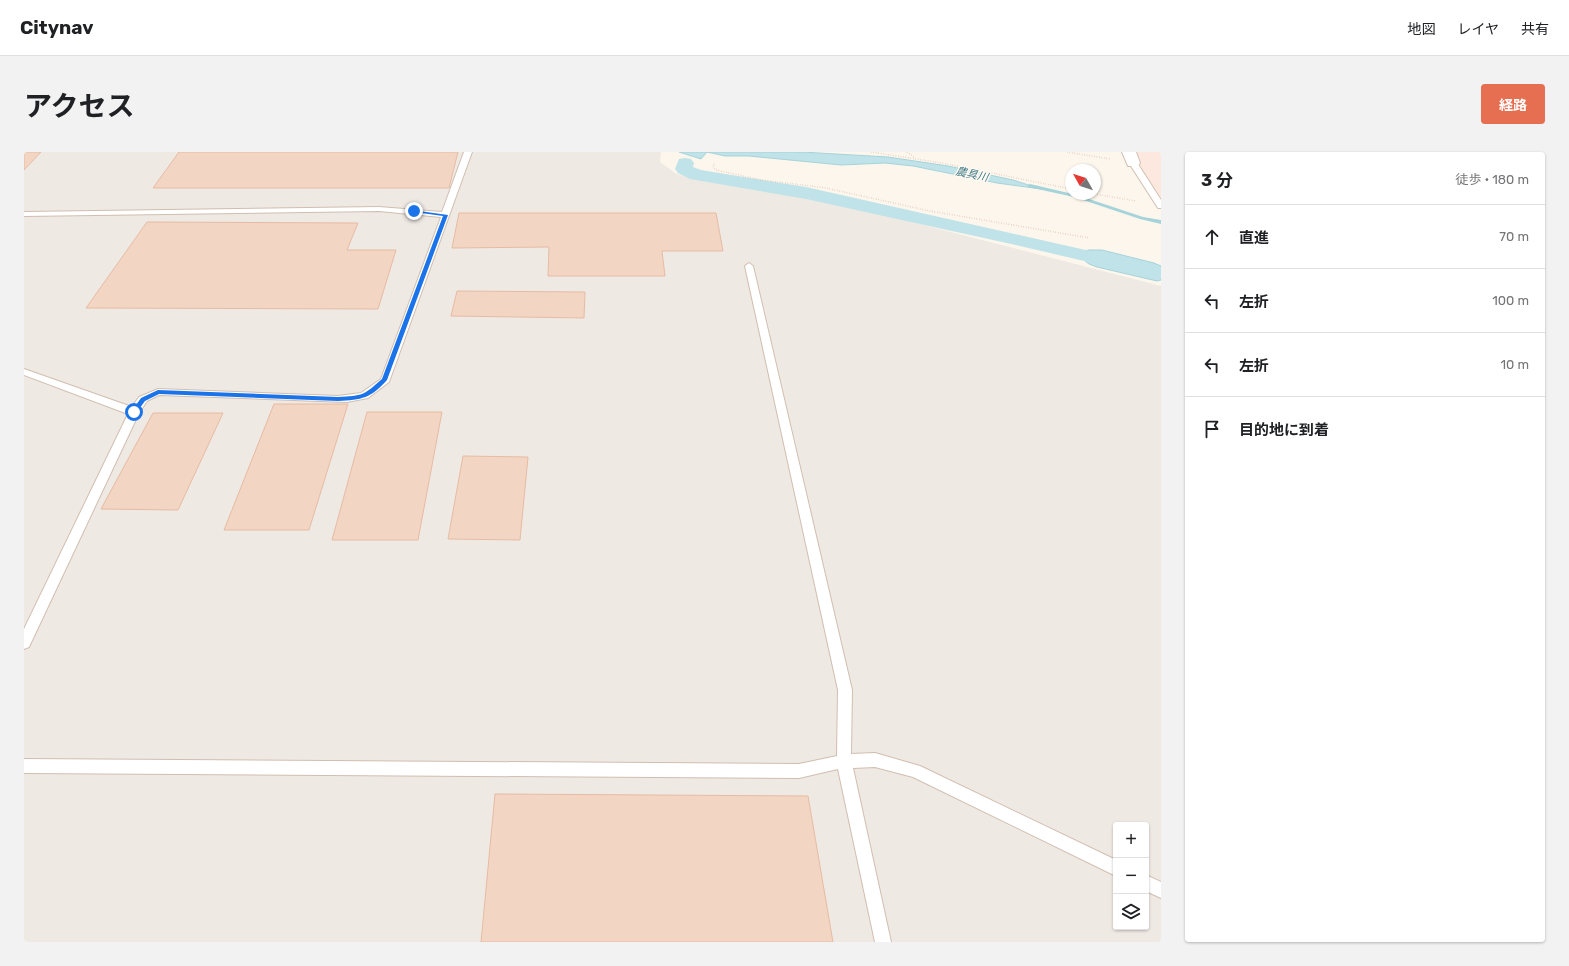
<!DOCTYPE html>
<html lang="ja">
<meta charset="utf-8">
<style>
:root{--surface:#fff;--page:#f2f2f2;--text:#202124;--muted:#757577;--line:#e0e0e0;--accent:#e76f51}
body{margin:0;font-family:Rubik,"Noto Sans JP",sans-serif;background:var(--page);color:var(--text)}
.controls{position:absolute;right:12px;bottom:12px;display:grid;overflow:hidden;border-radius:4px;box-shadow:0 1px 3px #0004}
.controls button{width:36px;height:36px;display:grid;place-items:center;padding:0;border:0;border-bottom:1px solid var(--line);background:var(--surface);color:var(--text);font:20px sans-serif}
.compass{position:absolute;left:1041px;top:12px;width:36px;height:36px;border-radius:50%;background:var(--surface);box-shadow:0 1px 3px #0004;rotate:309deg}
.stop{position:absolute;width:12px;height:12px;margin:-9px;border:3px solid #1a73e8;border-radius:50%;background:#fff}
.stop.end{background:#1a73e8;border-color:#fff;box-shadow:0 1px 4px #0008}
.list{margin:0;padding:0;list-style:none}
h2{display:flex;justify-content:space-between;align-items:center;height:52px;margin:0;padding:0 16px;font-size:17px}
h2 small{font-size:13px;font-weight:400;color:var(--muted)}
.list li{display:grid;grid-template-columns:26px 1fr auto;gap:12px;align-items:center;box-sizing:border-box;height:64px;padding:0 16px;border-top:1px solid var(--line)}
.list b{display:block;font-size:15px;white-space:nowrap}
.list em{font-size:13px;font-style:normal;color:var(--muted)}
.icon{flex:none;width:22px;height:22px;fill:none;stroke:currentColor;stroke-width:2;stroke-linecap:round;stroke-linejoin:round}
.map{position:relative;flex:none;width:1137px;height:790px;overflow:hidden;border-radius:4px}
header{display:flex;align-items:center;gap:24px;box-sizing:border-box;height:56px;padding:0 20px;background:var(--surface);border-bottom:1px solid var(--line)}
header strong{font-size:19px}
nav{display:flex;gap:22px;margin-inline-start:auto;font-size:14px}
.intro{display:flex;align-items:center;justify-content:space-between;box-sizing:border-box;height:96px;padding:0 24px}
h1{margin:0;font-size:28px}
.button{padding:10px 18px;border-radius:4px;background:var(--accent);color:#fff;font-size:14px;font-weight:700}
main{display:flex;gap:24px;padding:0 24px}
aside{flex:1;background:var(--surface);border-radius:4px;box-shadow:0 1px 3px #0004}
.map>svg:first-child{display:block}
.commercial{fill:#fde8e0}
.industrial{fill:#efe9e4;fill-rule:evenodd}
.water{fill:#bfe3e8;stroke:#a5d3da}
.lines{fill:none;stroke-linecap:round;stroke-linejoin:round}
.stream{fill:#a5d3da;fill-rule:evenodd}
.canal{fill:#bfe3e8;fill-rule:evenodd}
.building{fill:#f3d5c3;stroke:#e6bba3}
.lane-casing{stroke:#d1beb0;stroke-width:2}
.street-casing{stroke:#d1beb0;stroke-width:2}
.path{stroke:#d9b8a5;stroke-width:1.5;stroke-dasharray:0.5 2;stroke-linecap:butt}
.lane{fill:#fff;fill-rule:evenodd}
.street{fill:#fff;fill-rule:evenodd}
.route{fill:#1a73e8}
.labels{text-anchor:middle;stroke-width:3;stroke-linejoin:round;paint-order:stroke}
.far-water-label{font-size:11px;font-style:italic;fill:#437c86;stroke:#fffaf3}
</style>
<header>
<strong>Citynav</strong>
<nav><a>地図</a><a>レイヤ</a><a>共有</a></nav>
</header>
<div class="intro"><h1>アクセス</h1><a class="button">経路</a></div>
<main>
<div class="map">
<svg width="1137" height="790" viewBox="0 0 1137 790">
<rect width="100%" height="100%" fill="#fdf6ec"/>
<polygon class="commercial" points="1112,0 1137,0 1137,46 1119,21"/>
<path class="industrial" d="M0 0H637L636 10 651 21 662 25 795 46 1137 134V790H0ZM1092 673H1122V775H1092Z"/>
<g class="water">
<polygon points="655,0 778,0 864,5 924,14 989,28 1017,37 973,31 889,14 861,11 817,13 725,4 701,4 683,0 677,7"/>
<polygon points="1065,98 1078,98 1130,111 1137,114 1137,128 1133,129 1073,115 1065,112 1051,101"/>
</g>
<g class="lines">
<polygon class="stream" points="1006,32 1053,43 1119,65 1137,68 1137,72 1116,67 1050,45 1004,35 1004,33"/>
<polygon class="canal" points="661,6 667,7 670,11 669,15 677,18 782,35 1137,115 1137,127 996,94 782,47 666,27 654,21 651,17 655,7"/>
</g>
<g class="building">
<polygon points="0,0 17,0 0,18"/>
<polygon points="155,0 434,0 425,36 129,36"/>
<polygon points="435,61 692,61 699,99 638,99 641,124 524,124 525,95 428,96"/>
<polygon points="123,70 334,71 323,98 372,98 354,157 62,156"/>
<polygon points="433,139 561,140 560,166 427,164"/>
<polygon points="250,252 324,252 285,378 200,378"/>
<polygon points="343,260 418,260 394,388 308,388"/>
<polygon points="129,261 199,261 154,358 77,357"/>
<polygon points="439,304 504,305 496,388 424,387"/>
<polygon points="471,642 784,644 809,790 457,790"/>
</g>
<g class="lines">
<g class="lane-casing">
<g id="lane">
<polygon points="440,0 448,0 365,230 344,246 323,250 135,243 123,249 115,261 5,495 0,497 0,477 104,262 0,223 0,217 108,255 115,245 134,237 314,244 337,241 357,227 417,65 355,59 0,64 0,60 355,55 418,60"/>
<polygon points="1106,9 1112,9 1137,48 1137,56 1134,56 1105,11"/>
<polygon points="725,111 729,114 828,538 827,602 851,601 896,614 1092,708 1092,724 889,625 851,615 829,616 867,790 851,790 814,617 775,626 0,621 0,607 775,612 813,604 814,538 721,114"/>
<polygon points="1122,723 1137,730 1137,746 1122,739"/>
</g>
</g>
<g class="street-casing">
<polygon id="street" points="1098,0 1112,0 1116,11 1114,14 1104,14"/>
</g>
<g class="path">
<polyline points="847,0 918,11 1047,37"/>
<polyline points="883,0 890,5"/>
<polyline points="1043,0 1086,7"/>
<polyline points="690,12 689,14 692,18 738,28 802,36 906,59 1066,86"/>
<polyline points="1071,42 1112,49"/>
</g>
<use href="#lane" class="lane"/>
<use href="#street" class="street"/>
</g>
<path class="route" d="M388 58 424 63 363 228C347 246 338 248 314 249L135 242 121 249 112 261H108L107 260 117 246 134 238 314 245C339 244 340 243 358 227L419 64 390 60Z"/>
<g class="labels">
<g class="far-water-label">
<text transform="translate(948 22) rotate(12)" y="4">農具川</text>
</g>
</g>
</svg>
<div class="controls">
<button>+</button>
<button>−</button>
<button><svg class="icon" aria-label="layers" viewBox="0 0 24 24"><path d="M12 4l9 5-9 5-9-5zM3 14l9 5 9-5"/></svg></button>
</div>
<svg class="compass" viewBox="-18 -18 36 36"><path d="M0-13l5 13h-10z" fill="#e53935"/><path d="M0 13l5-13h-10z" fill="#757577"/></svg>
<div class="stop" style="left:110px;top:260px"></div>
<div class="stop end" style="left:390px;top:59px"></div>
</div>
<aside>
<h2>3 分<small>徒歩 · 180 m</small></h2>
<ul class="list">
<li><svg class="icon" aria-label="ahead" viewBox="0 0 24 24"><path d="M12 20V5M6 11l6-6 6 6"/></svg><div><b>直進</b></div><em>70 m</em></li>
<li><svg class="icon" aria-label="left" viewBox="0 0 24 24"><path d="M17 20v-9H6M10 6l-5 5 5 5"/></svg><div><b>左折</b></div><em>100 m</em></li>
<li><svg class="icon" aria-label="left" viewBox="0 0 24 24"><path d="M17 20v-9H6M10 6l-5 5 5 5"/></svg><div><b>左折</b></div><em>10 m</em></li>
<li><svg class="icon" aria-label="arrive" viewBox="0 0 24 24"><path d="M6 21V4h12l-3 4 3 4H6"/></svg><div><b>目的地に到着</b></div></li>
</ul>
</aside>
</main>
